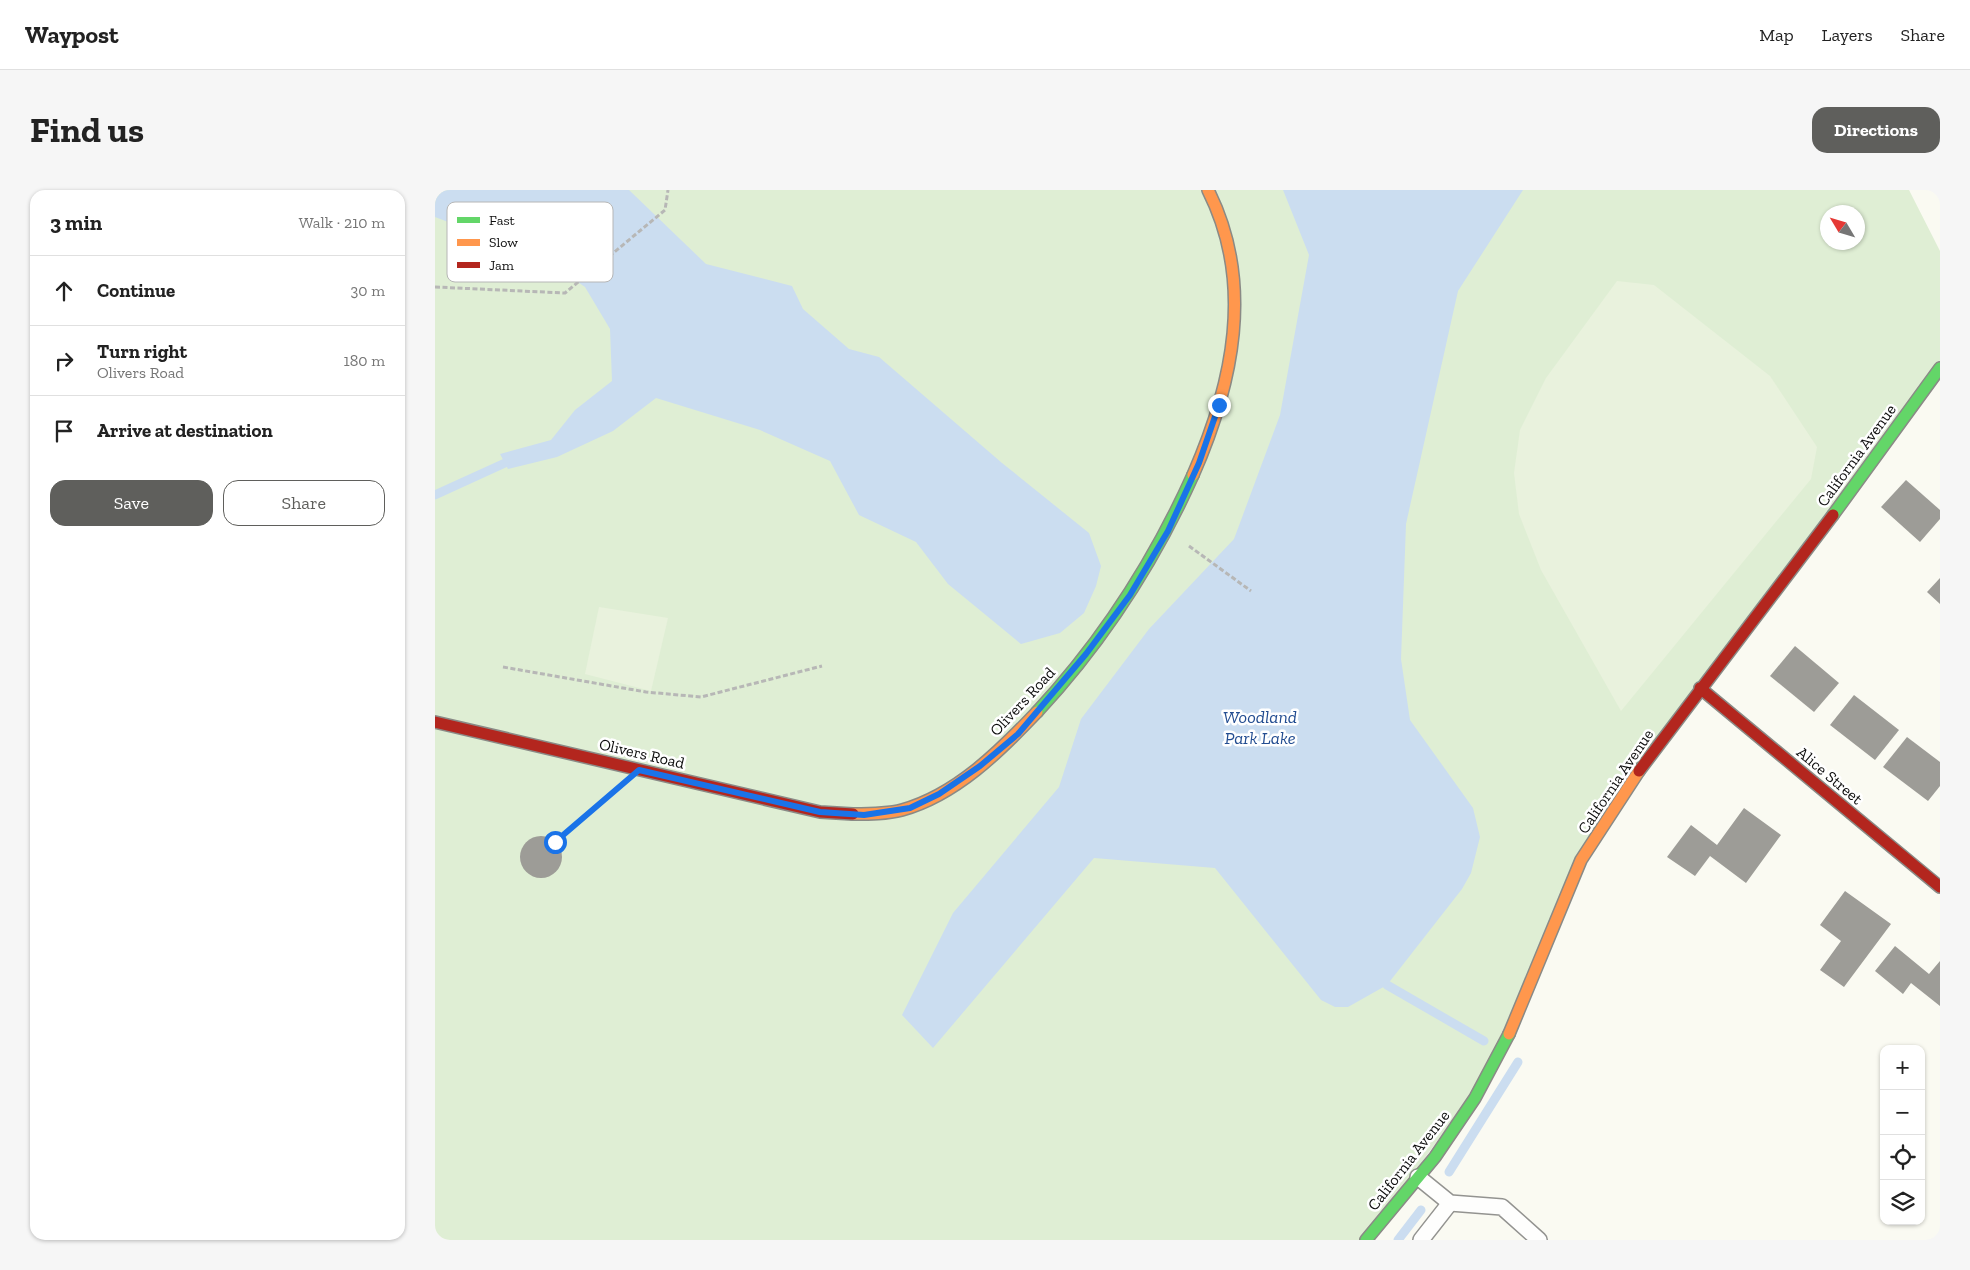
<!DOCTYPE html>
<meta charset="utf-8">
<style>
:root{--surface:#fff;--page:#f6f6f6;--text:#222;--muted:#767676;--line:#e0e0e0;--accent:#5f5f5c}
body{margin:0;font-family:"Zilla Slab",serif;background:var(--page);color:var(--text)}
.controls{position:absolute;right:15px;bottom:15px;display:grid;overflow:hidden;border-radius:10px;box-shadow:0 1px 4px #0004}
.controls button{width:45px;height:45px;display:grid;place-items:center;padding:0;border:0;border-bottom:1px solid var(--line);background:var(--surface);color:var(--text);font:25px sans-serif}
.compass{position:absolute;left:1385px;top:15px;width:45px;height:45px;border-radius:50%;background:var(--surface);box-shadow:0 1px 4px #0004;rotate:308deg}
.stop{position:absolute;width:15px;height:15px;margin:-11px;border:4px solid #1a73e8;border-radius:50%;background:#fff}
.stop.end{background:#1a73e8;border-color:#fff;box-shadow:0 1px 5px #0008}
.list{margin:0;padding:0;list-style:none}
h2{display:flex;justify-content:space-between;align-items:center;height:65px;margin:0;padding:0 20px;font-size:21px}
h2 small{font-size:16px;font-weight:400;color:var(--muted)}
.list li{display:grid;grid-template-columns:32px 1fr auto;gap:15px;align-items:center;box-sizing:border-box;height:70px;padding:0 20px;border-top:1px solid var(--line)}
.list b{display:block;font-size:19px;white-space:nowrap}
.list p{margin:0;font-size:16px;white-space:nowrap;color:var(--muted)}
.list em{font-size:16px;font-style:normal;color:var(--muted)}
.actions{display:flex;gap:10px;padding:15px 20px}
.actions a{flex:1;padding:11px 0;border:1px solid var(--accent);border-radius:15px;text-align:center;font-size:18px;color:var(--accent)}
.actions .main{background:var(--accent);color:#fff}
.icon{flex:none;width:28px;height:28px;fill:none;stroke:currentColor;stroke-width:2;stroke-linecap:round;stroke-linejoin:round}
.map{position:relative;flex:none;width:1505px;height:1050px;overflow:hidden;border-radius:15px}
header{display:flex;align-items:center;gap:30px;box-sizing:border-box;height:70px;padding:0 25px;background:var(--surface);border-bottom:1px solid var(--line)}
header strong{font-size:24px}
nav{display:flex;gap:28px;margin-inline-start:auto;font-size:18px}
.intro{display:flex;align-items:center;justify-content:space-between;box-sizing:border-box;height:120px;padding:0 30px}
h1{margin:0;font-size:35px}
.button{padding:12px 22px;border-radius:15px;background:var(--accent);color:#fff;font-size:18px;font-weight:700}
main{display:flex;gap:30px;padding:0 30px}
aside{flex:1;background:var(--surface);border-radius:15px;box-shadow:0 1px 4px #0004}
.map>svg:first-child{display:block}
.green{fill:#dfeed4;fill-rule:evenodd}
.pitch{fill:#e9f2dd}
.water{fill:#cbddf0}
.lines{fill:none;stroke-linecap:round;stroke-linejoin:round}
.stream{stroke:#cbddf0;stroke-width:9}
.building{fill:#9d9c97}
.lane-casing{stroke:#939390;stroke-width:18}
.fast-casing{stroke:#8a8a86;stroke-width:14}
.slow-casing{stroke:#8a8a86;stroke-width:14}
.jam-casing{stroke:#8a8a86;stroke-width:14}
.path{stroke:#b7b7b6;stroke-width:3;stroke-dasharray:5 2.5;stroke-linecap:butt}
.lane{stroke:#fefefd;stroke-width:15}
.fast{stroke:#63d668;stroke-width:11}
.slow{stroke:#ff974d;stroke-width:11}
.jam{stroke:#b3261e;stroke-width:11}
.route{stroke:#1a73e8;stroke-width:6}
.labels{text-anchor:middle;stroke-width:5;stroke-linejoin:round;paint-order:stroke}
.street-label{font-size:16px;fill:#0c0c0c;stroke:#fff}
.water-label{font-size:18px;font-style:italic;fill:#234d91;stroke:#fff}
.key{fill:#fff;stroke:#b6b6b6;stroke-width:1}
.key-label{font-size:14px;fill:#0c0c0c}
</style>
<header>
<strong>Waypost</strong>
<nav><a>Map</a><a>Layers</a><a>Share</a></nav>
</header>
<div class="intro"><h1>Find us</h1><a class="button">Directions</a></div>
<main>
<aside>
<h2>3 min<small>Walk · 210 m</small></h2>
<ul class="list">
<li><svg class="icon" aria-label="ahead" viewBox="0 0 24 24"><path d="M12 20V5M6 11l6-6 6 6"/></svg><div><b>Continue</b></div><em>30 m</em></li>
<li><svg class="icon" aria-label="right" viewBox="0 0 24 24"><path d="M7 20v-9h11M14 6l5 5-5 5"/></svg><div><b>Turn right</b><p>Olivers Road</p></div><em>180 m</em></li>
<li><svg class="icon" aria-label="arrive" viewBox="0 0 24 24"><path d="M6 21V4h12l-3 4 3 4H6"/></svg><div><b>Arrive at destination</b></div></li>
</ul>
<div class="actions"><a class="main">Save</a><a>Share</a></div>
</aside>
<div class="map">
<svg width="1505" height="1050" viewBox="0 0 1505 1050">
<rect width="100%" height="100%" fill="#fafaf2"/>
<path class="green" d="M0 0H1474L1505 61V178L1146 670 1057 876 930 1050H0ZM1392 22H1422V52H1392Z"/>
<g class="pitch">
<polygon points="1182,91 1219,95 1335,186 1382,257 1376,289 1186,521 1106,380 1084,324 1079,283 1085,240 1111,188"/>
<polygon points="164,417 233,428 216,501 150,484"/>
</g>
<g class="water">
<polygon points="0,0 194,0 271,74 357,96 368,119 414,159 444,167 567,273 654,343 666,376 661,396 649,423 625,443 586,454 513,394 481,352 424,325 395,271 325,240 221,208 178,241 122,267 73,279 65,264 116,250 140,220 177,191 175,139 150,97 88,54 29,38 0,27"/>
<polygon points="848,0 1088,0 1023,101 971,334 966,469 975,530 1038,618 1045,647 1036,683 1027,699 952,795 913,817 900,817 886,810 780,678 659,668 498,858 467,825 518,723 624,597 646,529 714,439 799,349 845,225 874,65"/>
</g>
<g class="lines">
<g class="stream">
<polyline points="0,305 70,273"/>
<polyline points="952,795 1049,851"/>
<polyline points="1014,982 1083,872"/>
<polyline points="963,1050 986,1020"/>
</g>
</g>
<g class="building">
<polygon points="1471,290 1505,320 1505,329 1485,352 1446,317"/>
<polygon points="1505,388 1505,414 1492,402"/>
<polygon points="1360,456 1404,493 1379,522 1335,486"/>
<polygon points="1419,505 1464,540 1440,570 1395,535"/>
<polygon points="1472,547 1505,572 1505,596 1493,611 1448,577"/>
<polygon points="1309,618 1346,645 1311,693 1275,666 1260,686 1232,667 1256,635 1282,655"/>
<circle cx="106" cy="667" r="21"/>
<polygon points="1410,701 1456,734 1409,797 1385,780 1406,751 1385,735"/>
<polygon points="1460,756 1494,784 1505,771 1505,816 1476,793 1468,804 1440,781"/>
</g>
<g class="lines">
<g class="lane-casing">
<g id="lane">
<polyline points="983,987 1015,1013 1067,1017 1104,1050"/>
<polyline points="986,1050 1015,1013"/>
</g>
</g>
<g class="fast-casing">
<g id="fast">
<polyline points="1398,325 1505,178"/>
<path d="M602 522C667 452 719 372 758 285"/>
<polyline points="931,1050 1000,967 1040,908 1074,844"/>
</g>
</g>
<g class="slow-casing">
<g id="slow">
<path d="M758 285C798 194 820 93 773 0"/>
<path d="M418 624C435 624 452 624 467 620 521 605 565 561 602 522"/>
<polyline points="1074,844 1146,670 1204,581"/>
</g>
</g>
<g class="jam-casing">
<g id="jam">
<polyline points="1265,498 1505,697"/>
<polyline points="0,532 385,622 418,624"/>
<polyline points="1204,581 1398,325"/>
</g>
</g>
<g class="path">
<polyline points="0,97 130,103 230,20 233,0"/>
<polyline points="754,356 816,401"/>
<polyline points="68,477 211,502 266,507 387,476"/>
<polyline points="120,652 177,603"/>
</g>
<use href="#lane" class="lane"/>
<use href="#fast" class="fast"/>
<use href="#slow" class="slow"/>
<use href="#jam" class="jam"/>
</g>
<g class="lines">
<polyline class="route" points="120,652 204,580 385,622 429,625 475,618 504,604 545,576 583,544 651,464 695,405 733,341 764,273 784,215"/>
</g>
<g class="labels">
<g class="street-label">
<text transform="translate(1421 265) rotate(-54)" y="6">California Avenue</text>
<text transform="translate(587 511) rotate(-47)" y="6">Olivers Road</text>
<text transform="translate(207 563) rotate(13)" y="6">Olivers Road</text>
<text transform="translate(1395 585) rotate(40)" y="6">Alice Street</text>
<text transform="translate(1180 591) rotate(-56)" y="6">California Avenue</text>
<text transform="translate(973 970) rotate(-52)" y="6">California Avenue</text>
</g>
<g class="water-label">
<text x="825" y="533">Woodland<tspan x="825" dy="21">Park Lake</tspan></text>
</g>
</g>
<rect x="12" y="12" width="166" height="80" rx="8" class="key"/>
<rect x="22" y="27" width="23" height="6" fill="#63d668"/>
<rect x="22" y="49" width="23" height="7" fill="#ff974d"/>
<rect x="22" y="72" width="23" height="6" fill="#b3261e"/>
<g class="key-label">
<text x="54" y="35">Fast</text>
<text x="54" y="57">Slow</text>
<text x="54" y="80">Jam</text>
</g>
</svg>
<div class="controls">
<button>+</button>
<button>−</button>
<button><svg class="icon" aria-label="locate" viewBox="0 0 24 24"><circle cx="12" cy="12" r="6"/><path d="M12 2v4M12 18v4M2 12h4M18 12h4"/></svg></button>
<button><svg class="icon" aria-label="layers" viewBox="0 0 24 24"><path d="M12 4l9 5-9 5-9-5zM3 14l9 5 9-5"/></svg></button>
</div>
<svg class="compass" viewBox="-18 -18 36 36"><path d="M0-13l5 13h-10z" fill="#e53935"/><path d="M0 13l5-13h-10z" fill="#767676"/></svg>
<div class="stop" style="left:120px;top:652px"></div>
<div class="stop end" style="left:784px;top:215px"></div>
</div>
</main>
